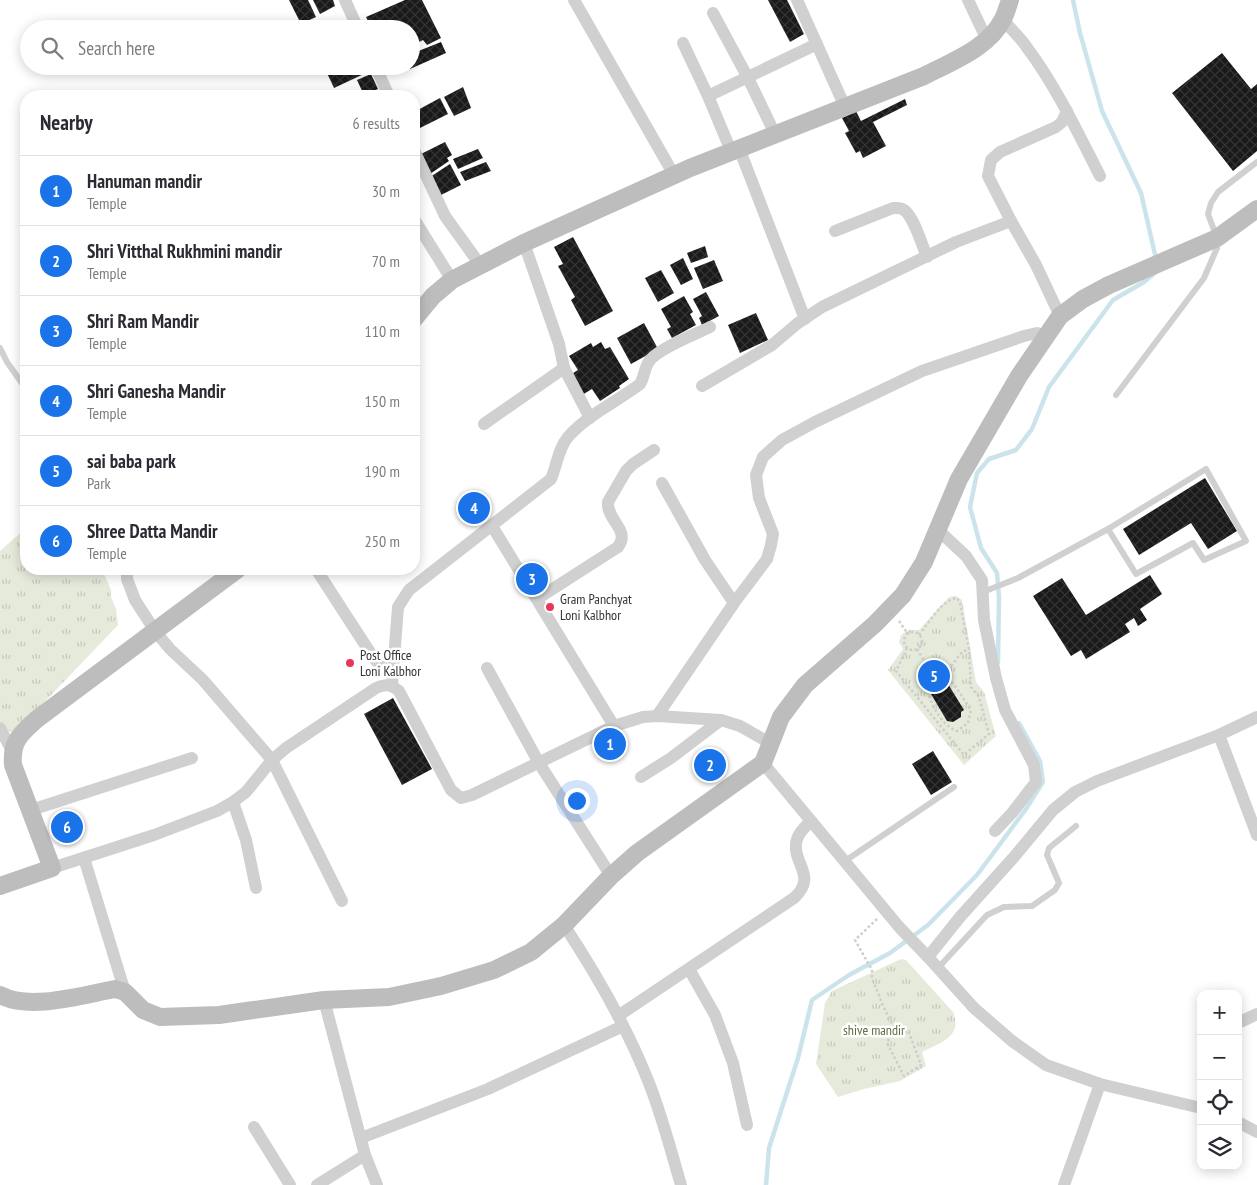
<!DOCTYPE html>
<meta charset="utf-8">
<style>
:root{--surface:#fff;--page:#f7f7f7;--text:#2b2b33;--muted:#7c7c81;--line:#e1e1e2;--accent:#1a73e8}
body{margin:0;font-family:"PT Sans Narrow",sans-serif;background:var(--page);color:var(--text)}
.controls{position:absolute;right:15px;bottom:15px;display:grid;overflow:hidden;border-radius:10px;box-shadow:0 2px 12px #0003}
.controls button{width:45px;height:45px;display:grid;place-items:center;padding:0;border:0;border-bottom:1px solid var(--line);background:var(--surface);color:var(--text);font:25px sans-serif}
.you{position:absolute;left:576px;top:800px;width:18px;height:18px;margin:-12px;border:4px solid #fff;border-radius:50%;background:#1a73e8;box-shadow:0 0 0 8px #1a73e833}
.badge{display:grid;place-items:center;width:32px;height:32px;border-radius:50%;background:var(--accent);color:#fff;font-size:16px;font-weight:700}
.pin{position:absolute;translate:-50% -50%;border:2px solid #fff;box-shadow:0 1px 5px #0006}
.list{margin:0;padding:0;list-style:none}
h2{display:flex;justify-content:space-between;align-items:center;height:65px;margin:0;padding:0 20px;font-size:21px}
h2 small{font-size:16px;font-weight:400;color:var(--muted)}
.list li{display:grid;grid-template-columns:32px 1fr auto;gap:15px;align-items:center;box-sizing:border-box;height:70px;padding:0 20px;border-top:1px solid var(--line)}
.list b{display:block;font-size:19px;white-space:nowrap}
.list p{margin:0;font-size:16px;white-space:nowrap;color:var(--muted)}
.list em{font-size:16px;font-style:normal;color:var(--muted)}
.icon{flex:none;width:28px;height:28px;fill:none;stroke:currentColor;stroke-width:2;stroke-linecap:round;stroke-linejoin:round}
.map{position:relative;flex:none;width:1257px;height:1185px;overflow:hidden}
.search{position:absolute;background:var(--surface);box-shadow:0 2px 12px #0003;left:20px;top:20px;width:400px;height:55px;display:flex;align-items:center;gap:12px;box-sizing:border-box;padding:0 18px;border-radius:28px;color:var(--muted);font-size:19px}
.panel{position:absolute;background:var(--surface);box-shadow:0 2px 12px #0003;left:20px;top:90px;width:400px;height:485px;border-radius:20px}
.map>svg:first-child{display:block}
.park{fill:url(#park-tufts)}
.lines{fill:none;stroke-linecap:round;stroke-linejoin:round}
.stream{stroke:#cbe4ec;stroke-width:4.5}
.building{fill:url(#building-cross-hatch)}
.path{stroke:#cdcdcd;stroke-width:2.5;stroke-dasharray:2.5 2.5;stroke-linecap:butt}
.lane{stroke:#d0d0d0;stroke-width:6}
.street{stroke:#d0d0d0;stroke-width:12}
.secondary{stroke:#bdbdbd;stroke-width:18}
.poi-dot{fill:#e83759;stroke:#fff;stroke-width:2}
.labels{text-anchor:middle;stroke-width:5;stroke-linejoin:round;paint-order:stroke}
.poi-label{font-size:14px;fill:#333;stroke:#fff;text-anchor:start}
.park-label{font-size:14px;fill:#5c703e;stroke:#fff}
</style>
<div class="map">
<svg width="1257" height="1185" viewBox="0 0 1257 1185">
<defs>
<pattern id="park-tufts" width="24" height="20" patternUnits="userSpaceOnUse" patternTransform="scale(1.25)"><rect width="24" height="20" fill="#e5eadb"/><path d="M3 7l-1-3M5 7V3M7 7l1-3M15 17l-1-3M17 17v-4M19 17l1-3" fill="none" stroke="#c5c9bc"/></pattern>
<pattern id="building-cross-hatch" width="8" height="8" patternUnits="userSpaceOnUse" patternTransform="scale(1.25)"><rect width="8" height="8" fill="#1a1a1a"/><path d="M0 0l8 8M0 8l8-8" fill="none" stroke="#333"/></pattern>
</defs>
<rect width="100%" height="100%" fill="#fff"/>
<g class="park">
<polygon points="26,528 26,569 102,569 111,590 111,597 116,609 118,625 32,715 13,732 3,730 0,724 0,551"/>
<polygon points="956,596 962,600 976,682 984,692 996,736 964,765 888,670 903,649 899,642 901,635 909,630 919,630 949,597"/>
<path d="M901 959 906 960 953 1012C963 1037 940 1043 922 1052L926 1066 900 1081 864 1089 838 1097 816 1064 825 1003 832 991Z"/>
</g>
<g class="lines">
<g class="stream">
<polyline points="1073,0 1080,33 1102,111 1141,193 1156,259"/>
<polyline points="998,662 999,597 997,573 981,548 970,507 977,473 989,459 1016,450 1032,429 1049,387 1113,300 1144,282 1157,271"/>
<polyline points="766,1185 769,1148 798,1058 812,1000 849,975 890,953 928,925 977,875 1026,809 1043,782 1040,761 1019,723"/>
</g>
</g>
<g class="building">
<polygon points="289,0 308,0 316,17 301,24"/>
<polygon points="313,0 333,0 335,6 320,14"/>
<polygon points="405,0 422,0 441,38 427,45 423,40 411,46 411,29 372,29 366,17"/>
<polygon points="768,0 787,0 804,34 790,42"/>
<polygon points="441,42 446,53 410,69 409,66 411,66 411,54"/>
<polygon points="1222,53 1251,89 1257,84 1257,151 1233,171 1172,93"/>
<polygon points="341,66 365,66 368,72 334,88 327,73"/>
<polygon points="371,74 378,89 364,95 357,80"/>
<polygon points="463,87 471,108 454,116 444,97"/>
<polygon points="440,98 448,114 414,131 414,112"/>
<polygon points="905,99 907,105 873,122 886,146 863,158 860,151 856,153 845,133 849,131 842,118 856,111 861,121"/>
<polygon points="445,142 452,155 447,158 449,161 430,174 421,154"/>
<polygon points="478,149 483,158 458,169 453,159"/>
<polygon points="486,162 491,171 465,181 460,172"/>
<polygon points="450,164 461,185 439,196 430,177"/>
<polygon points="573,237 613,311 585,326 571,300 575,297 558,266 563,264 554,247"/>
<polygon points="705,246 708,257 691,263 687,253"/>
<polygon points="683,258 693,279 681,285 670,265"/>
<polygon points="714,260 723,281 703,289 694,268"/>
<polygon points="661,270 674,293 658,302 645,278"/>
<polygon points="706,292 719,316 702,325 699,318 702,316 693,299"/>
<polygon points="684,296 693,312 690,314 696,325 672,338 667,329 671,327 661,309"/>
<polygon points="756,313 768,340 740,353 728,325"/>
<polygon points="644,323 658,349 631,364 617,338"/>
<polygon points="601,342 605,349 610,347 629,379 619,386 620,388 600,401 592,389 582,395 570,375 578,370 569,356 591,343 593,347"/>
<polygon points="1205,478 1237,531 1208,549 1191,523 1139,555 1123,529"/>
<polygon points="1150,575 1162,594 1140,609 1147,620 1138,626 1134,618 1125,624 1130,632 1086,659 1081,650 1071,656 1033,596 1062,578 1086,615"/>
<polygon points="948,684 964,710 961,712 961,717 953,722 947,721 931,694"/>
<polygon points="393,698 432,769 402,785 364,714"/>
<polygon points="933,751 952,782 931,795 912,764"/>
</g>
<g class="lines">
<g class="path">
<polyline points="899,621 908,634"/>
<circle cx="913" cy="641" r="9"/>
<path d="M919 635C929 623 941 600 957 598L960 603 969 649 962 652 944 675C935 671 932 674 926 681 928 699 939 724 957 731L968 723 971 710 953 683H949L945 680 944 675"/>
<polyline points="907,648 896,671 964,755 989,734 979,697 971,687 969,649"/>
<polyline points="917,649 932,674"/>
<polyline points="877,919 855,940 872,970 872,978 883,1006 896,1031 908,1030 921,1065 904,1076 887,1043 891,1035 896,1031"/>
</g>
<g class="lane">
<polyline points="0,348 7,362 26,389"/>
<polyline points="1116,395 1204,278 1217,248 1217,238 1208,214 1211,203 1218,192 1257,162"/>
<polyline points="983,592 1018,578 1108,529 1206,469 1246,541 1204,560 1193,543 1136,574 1108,529"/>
<polyline points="845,861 954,787"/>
<polyline points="938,968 987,915 1004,907 1032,906 1055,890 1059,883 1047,855 1049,848 1076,826"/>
</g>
<g class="street">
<polyline points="345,0 358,29"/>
<polyline points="574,0 674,175"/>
<polyline points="797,0 845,107"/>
<polyline points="968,0 987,40"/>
<polyline points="713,13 748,78 775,134"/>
<path d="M1003 20C1011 29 1021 38 1028 49 1057 88 1078 133 1100 176"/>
<polyline points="683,43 708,96 731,151"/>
<polyline points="375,66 389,96"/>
<polyline points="708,96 817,44"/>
<polyline points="739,148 805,319"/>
<polyline points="414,150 445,216 481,266"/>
<polyline points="414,219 452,280"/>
<path d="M835 231 893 208C897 208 900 207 904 210 914 217 922 245 927 257"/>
<polyline points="524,243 559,344 564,368 590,418"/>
<polyline points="1060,316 1036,265 1011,221 988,176 991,160 1000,152 1056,127 1062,122 1067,111"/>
<polyline points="702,386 772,345 798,323 822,307 956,242 1011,221"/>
<polyline points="484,424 564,368"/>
<polyline points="662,483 705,560 734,603"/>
<polyline points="492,526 614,726"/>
<polyline points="938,530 966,556 982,580 984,620 996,678 1005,710 1034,765 1036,782 1012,813 995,831"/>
<polyline points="127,569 127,579 135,600 155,631 170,649 203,680 272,760 342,901"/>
<polyline points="316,569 373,657 379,664 393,674"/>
<path d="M537 599 618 547C631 530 606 520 608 502L626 471 633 464 654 450"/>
<polyline points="487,668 539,763 611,876"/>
<path d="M392 685 398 607 409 590 551 479C557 465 558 449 568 437 586 416 618 401 640 384 645 376 644 366 651 359 662 347 694 335 710 327"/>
<polyline points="657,716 734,603 767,559 771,545 773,534 759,498 756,475 763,457 782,440 815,422 922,371 1024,336 1037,333 1047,336"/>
<polyline points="0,728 12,751"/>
<polyline points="1219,735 1257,835"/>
<polyline points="763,763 900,928 928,957 974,1008 1012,1041 1046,1065 1100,1084 1201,1108"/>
<polyline points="641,777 671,758 721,720"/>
<polyline points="233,802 246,840 256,888"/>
<polyline points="31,810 192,758"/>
<polyline points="84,858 125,992"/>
<path d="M52 868 154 835 217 811 233 802 246 792 272 760 286 748 376 688C386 684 390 684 399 691L451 790 461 798 472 795 614 726 643 717 657 716 721 720 740 726 770 743"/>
<path d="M564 925C597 975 627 1027 649 1083 662 1116 671 1151 681 1185"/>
<polyline points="928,957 960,917 1014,857 1053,810 1075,792 1097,781 1219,735 1257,717"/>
<polyline points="689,969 715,1015 733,1063 747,1125"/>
<polyline points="324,1000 365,1155 377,1185"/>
<path d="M618 1016 794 898C819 875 790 863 797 839 799 832 806 826 811 821"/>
<polyline points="1238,1023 1257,1014"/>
<polyline points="1238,1122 1257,1132"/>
<polyline points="254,1127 290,1185"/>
<polyline points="361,1138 488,1089 623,1026"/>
<polyline points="317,1185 365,1155"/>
<polyline points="1064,1185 1100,1084"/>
</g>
<g class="secondary">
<path d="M414 319 433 296 452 280 524 243 690 168 924 76C951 62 989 48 1003 19 1006 13 1008 6 1010 0"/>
<path d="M0 886 52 868 13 765C11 740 21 734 37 719L238 569"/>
<path d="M0 995C30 1011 82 995 115 989L125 992 143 1010 160 1017 219 1015 324 1000 389 997 441 986 494 970 531 952 564 925 611 876 637 853 763 763 781 717 805 685 875 624 903 595 924 562 959 479 1019 376 1060 316 1083 299 1109 285 1217 238 1257 209"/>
</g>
</g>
<g class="poi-dot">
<circle cx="550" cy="607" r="5"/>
<circle cx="350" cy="663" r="5"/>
</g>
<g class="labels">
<g class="poi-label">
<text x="560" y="604">Gram Panchyat<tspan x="560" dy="16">Loni Kalbhor</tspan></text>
<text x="360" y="660">Post Office<tspan x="360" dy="16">Loni Kalbhor</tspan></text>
</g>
<g class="park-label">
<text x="874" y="1035">shive mandir</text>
</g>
</g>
</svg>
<div class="controls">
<button>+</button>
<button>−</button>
<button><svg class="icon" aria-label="locate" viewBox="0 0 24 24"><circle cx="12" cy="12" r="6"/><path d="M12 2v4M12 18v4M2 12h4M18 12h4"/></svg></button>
<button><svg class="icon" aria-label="layers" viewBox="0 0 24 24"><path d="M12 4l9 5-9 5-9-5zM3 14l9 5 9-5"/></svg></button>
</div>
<div class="you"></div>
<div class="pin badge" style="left:610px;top:744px">1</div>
<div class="pin badge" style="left:710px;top:765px">2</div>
<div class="pin badge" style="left:532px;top:579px">3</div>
<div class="pin badge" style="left:474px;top:508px">4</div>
<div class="pin badge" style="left:934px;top:676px">5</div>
<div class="pin badge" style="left:67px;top:827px">6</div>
<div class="search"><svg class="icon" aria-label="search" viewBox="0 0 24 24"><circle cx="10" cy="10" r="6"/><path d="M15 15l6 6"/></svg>Search here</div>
<section class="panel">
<h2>Nearby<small>6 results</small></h2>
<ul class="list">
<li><span class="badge">1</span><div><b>Hanuman mandir</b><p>Temple</p></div><em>30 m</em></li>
<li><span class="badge">2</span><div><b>Shri Vitthal Rukhmini mandir</b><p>Temple</p></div><em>70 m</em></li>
<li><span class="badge">3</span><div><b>Shri Ram Mandir</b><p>Temple</p></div><em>110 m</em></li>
<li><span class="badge">4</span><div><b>Shri Ganesha Mandir</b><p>Temple</p></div><em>150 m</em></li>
<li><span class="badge">5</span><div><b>sai baba park</b><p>Park</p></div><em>190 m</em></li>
<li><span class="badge">6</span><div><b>Shree Datta Mandir</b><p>Temple</p></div><em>250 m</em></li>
</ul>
</section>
</div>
